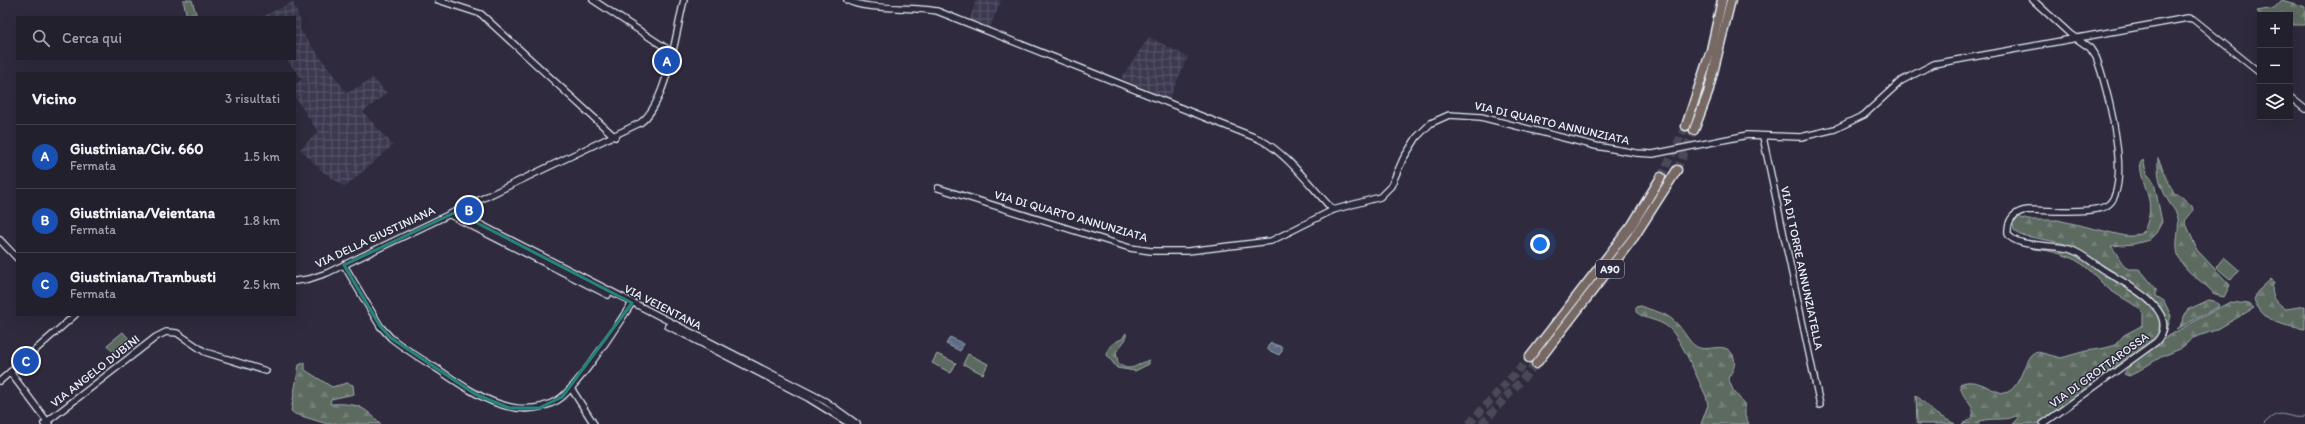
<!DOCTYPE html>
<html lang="it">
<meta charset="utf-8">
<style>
:root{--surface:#23202e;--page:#2b2836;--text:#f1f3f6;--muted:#a3a3aa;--line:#403e4a;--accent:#ffd166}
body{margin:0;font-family:Itim,sans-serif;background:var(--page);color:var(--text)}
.controls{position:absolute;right:12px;top:12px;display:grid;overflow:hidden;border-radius:0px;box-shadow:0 4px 16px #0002}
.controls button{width:36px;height:36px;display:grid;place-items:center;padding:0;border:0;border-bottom:1px solid var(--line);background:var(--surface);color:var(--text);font:20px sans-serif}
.you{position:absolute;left:1540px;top:244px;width:14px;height:14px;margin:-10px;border:3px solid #fff;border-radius:50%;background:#1a73e8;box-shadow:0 0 0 6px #1a73e833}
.badge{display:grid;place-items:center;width:26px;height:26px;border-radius:50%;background:var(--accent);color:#fff;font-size:13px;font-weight:700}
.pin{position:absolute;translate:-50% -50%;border:2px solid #fff;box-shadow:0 1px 4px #0006}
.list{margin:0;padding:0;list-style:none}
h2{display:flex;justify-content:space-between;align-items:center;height:52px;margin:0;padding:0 16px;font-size:17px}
h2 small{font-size:13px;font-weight:400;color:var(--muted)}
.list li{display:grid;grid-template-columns:26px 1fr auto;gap:12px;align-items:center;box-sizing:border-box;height:64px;padding:0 16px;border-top:1px solid var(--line)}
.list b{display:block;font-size:15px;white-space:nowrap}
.list p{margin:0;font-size:13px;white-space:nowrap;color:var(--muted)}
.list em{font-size:13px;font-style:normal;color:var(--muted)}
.icon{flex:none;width:22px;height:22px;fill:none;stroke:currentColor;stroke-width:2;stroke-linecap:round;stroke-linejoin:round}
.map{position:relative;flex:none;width:2305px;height:424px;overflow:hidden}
.search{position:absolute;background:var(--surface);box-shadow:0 4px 16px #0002;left:16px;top:16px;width:280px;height:44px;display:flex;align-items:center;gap:10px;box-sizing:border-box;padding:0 14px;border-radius:0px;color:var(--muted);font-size:15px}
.panel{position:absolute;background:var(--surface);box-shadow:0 4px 16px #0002;left:16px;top:72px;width:280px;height:244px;border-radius:0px}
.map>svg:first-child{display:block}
.industrial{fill:url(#industrial-grid)}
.forest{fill:url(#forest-firs);stroke:#a2aeac}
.park{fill:#5b6a61;stroke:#a2aeac}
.water{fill:url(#water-waves);stroke:#95a1b3}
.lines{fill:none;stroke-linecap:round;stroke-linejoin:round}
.stream{stroke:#95a1b3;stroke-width:1}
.highway-tunnel{stroke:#4b4859;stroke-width:8;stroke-dasharray:8 4;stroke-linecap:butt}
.minor-casing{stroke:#e8f1f8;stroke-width:8}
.highway-casing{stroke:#e8f1f8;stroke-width:11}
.minor{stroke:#2f2a3d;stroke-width:5.5}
.highway{stroke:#776864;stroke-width:8}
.marked{fill:none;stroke:#25827c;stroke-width:3;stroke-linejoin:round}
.labels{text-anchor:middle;stroke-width:3;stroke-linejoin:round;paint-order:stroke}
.shield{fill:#2f2a3d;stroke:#b0b5c0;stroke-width:1}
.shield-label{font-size:11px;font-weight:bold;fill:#e8f1f8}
.street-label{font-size:12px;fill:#e8f1f8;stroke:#2f2a3d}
</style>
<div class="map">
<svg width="2305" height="424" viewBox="0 0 2305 424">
<defs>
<pattern id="industrial-grid" width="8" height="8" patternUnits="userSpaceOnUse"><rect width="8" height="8" fill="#3c3950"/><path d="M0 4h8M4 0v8" fill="none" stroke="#58566a"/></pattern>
<pattern id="forest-firs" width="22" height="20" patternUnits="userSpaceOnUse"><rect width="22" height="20" fill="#5b6a61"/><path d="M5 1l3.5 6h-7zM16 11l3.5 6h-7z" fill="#738078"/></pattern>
<pattern id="water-waves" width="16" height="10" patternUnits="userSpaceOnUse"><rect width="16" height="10" fill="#5e6b85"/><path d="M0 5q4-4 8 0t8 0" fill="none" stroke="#758197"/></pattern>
</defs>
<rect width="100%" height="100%" fill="#2f2a3d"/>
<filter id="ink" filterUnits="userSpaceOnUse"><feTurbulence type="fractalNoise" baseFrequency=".025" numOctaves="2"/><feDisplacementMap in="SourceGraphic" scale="8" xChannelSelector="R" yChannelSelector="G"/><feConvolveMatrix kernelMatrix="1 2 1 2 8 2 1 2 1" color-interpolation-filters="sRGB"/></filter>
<g filter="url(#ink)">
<g class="industrial">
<polygon points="976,0 1001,0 990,28 969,21"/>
<polygon points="293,2 300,20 300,30 347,93 373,78 387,93 363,112 393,145 345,187 322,171 300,149 318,132 295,97 295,85 302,79 286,59 295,59 295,17 261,17"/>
<polygon points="1149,37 1188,57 1169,99 1121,78"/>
</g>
<g class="forest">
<polygon points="183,0 192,0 197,17 187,17"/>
<polygon points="2282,0 2305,7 2305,25 2290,25 2290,15 2260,15 2257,11 2274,8"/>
<path d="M2158 158 2174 194 2182 197 2192 206 2193 211 2185 221 2197 250 2230 285 2224 297 2215 295C2205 282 2188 275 2180 260 2173 245 2180 233 2178 218 2177 213 2173 208 2170 204 2161 189 2157 177 2158 158Z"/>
<path d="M2143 160 2147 174 2154 182 2162 222 2156 233 2149 240 2134 244 2111 246C2118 254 2119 261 2128 269H2139L2143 273 2156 289V296L2164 301 2171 316 2165 337V319L2152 299 2133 284 2077 249 2062 243 2020 235 2014 230 2013 224 2018 217 2028 220H2058L2125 236H2133L2144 231C2158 199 2142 193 2140 163Z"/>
<path d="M2031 247 2066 249 2080 255 2149 301 2159 314 2161 324 2159 335 2039 424H2013L2019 418 2016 416C2004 422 1987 416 1976 423L1980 424H1962C1988 411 1961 403 1960 384 1979 375 1996 397 2008 392 2022 385 2024 359 2033 353L2038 352 2061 358 2086 351 2105 348 2115 345 2124 335 2143 325V313C2133 302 2121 298 2110 290 2101 283 2095 275 2087 268 2074 256 2051 250 2033 249Z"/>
<path d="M2271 279 2274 282C2269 295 2276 302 2286 309L2305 306V329C2282 325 2264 323 2254 300L2257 292Z"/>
<polygon points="2209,300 2214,301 2219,305 2218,307 2176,329 2180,326 2187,310"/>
<path d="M2230 302 2249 304 2254 308 2216 330 2193 338 2180 349 2161 357 2135 373 2129 376 2124 374C2134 351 2206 315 2230 302Z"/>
<path d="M1641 306C1652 311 1665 312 1674 321 1682 327 1686 338 1694 345 1705 355 1724 339 1733 355 1737 364 1733 370 1728 378L1733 390 1745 405V416L1749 424H1701L1708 405 1706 396C1697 378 1682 340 1669 328 1659 319 1645 320 1636 312V307Z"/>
<path d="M1126 333V339L1116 352 1118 363C1130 374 1137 364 1149 360V364L1135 371 1117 368 1107 355C1107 346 1114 342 1122 339Z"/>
<path d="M305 362V370L332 387 347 383 353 385 354 394 331 399 330 404C357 403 362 405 381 424H327L295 414 291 411 299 365Z"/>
<polygon points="1916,395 1936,414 1955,424 1917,424"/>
</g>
<g class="park">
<polygon points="2224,257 2239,270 2231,280 2216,267"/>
<polygon points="123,332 129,339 113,352 107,345"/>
<polygon points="937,354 956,363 951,373 932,363"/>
<polygon points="968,354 988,364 983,374 963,364"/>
</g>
<g class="water">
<polygon points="950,337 964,344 960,351 946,344"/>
<polygon points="1271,343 1282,347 1282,351 1279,355 1268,350 1268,346"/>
</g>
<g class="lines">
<path class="stream" d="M2264 424C2281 405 2286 420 2305 417"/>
<g class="highway-tunnel">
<polyline points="1677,170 1694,130"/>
<polyline points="1661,177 1686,126"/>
<polyline points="1469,424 1529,358"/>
<polyline points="1482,424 1536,364"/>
</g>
<g class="minor-casing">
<g id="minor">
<polyline points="438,0 481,14 615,137"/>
<polyline points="593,0 672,52"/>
<path d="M847 0C867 11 912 6 937 11L1259 139C1286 152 1312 188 1333 210"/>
<path d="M2033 0 2070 34 2090 48 2096 57C2106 82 2135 191 2106 206 2092 214 2045 210 2027 210 2013 212 2007 221 2008 234 2015 248 2054 244 2069 249 2083 253 2093 264 2105 271 2126 284 2184 312 2156 342L2043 424"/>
<polyline points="2290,97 2305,109"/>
<polyline points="1763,137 1820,405"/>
<polyline points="938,188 1130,248 1151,251 1188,251 1271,241 1333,210 1380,197 1391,186 1403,159 1417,137 1431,123 1449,115 1481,117 1596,146 1636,153 1653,154 1748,135 1801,137 1835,129 1864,115 1901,81 1934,64 2188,18 2193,19 2260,73"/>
<polyline points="456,212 825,401 857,424"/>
<polyline points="450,215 608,295"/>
<polyline points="0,240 17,258"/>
<path d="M344 265 380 326 391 338C406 350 423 360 439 370 473 393 516 424 558 400 579 386 616 327 632 303"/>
<path d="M295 281 309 279 327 273 640 123C667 104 676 32 684 0"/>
<polyline points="668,326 808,398 850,424"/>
<polyline points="10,372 49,424"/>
<polyline points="0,381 75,315"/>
<polyline points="571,388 594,424"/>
<polyline points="44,424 156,337 166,332 177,333 205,352 266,371"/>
</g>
</g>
<g class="highway-casing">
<g id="highway">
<polyline points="1686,126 1711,50 1722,0"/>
<polyline points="1694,130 1708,93 1731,0"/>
<polyline points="1529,358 1632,225 1661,177"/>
<polyline points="1536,364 1634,237 1677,170"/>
</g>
</g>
<use href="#minor" class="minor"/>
<use href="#highway" class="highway"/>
</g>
</g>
<path class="marked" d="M456 212 632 303 562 397 539 408H509L475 394 391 338 380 326 344 265Z"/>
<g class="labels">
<rect class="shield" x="1596" y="260" width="28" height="18" rx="3"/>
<g class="shield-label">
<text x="1610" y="273">A90</text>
</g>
<g class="street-label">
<text transform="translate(1552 123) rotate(13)" y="4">VIA DI QUARTO ANNUNZIATA</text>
<text transform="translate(1071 216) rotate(16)" y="4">VIA DI QUARTO ANNUNZIATA</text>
<text transform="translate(375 237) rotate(-25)" y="4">VIA DELLA GIUSTINIANA</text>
<text transform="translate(1802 268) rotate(78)" y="4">VIA DI TORRE ANNUNZIATELLA</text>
<text transform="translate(663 307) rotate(27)" y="4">VIA VEIENTANA</text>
<text transform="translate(2099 370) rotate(-36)" y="4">VIA DI GROTTAROSSA</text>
<text transform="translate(95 371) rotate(-38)" y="4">VIA ANGELO DUBINI</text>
</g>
</g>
</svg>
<div class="controls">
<button>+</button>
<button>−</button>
<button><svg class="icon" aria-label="layers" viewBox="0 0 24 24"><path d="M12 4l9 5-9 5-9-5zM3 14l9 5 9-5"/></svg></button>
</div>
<div class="you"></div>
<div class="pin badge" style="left:667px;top:61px;background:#1a4fb4">A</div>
<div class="pin badge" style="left:469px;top:210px;background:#1a4fb4">B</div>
<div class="pin badge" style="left:26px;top:361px;background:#1a4fb4">C</div>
<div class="search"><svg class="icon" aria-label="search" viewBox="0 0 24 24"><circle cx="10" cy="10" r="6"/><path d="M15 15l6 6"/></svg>Cerca qui</div>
<section class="panel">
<h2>Vicino<small>3 risultati</small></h2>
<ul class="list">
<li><span class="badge" style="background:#1a4fb4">A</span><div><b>Giustiniana/Civ. 660</b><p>Fermata</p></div><em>1.5 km</em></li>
<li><span class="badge" style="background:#1a4fb4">B</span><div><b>Giustiniana/Veientana</b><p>Fermata</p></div><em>1.8 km</em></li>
<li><span class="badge" style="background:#1a4fb4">C</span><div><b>Giustiniana/Trambusti</b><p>Fermata</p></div><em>2.5 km</em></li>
</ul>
</section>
</div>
